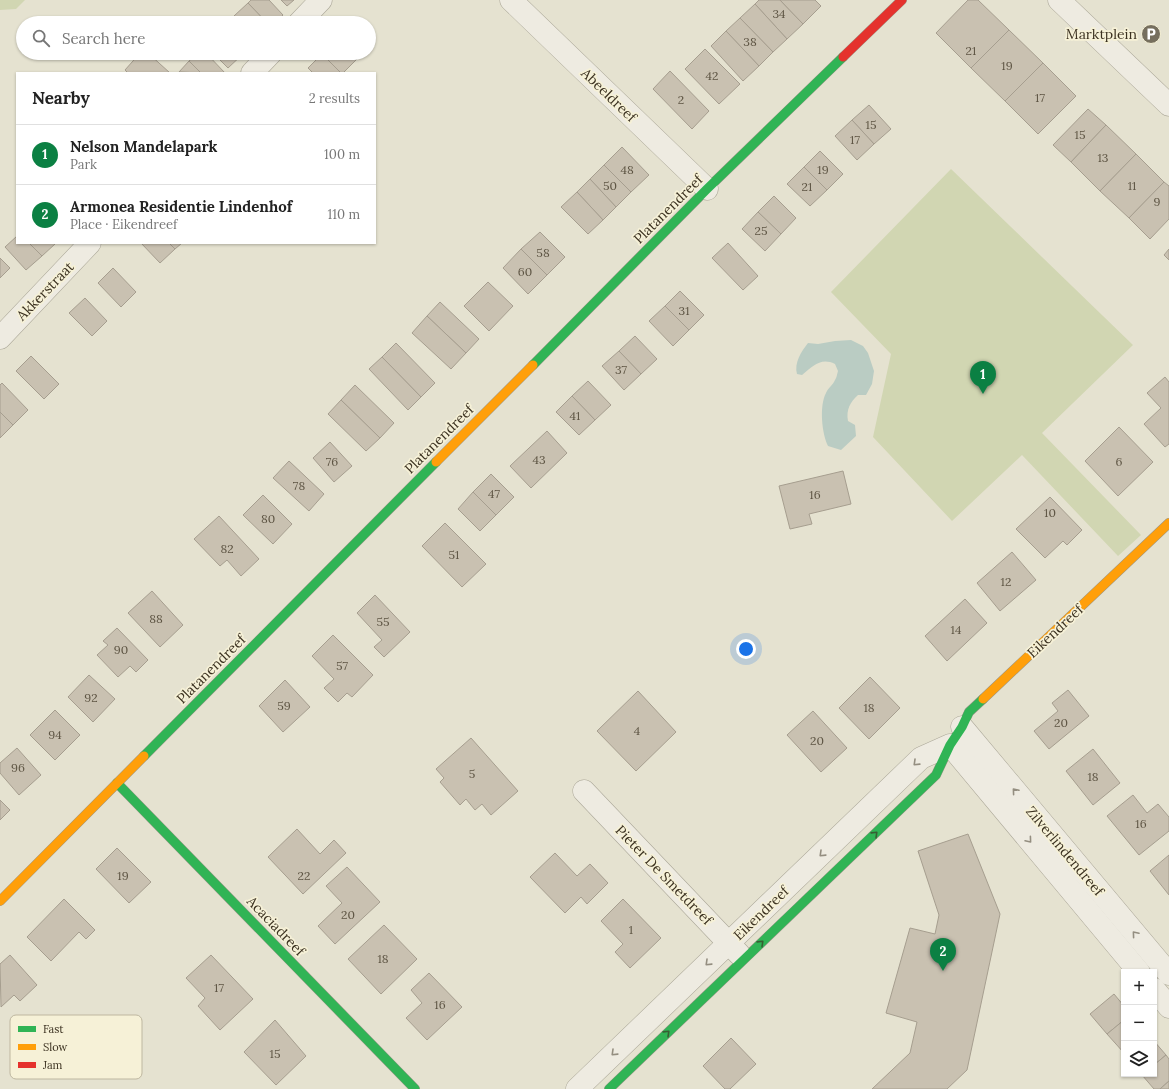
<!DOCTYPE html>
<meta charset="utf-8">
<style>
:root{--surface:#fff;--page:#f6f6f6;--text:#222;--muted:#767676;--line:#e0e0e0;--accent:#0b8043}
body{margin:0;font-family:Lora,serif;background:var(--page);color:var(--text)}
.controls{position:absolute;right:12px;bottom:12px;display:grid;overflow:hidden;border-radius:0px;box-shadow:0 1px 3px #0004}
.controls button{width:36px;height:36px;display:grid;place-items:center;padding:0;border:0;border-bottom:1px solid var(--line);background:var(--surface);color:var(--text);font:20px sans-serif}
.you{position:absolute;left:746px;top:649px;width:14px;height:14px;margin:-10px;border:3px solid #fff;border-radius:50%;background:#1a73e8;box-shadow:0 0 0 6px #1a73e833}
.badge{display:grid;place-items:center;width:26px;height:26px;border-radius:50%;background:var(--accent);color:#fff;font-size:13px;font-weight:700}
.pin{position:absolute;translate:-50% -33px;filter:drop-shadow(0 1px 2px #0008)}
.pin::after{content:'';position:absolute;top:21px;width:14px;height:12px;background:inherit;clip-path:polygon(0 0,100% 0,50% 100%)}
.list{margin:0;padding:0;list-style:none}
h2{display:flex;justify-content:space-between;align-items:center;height:52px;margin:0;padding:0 16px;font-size:17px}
h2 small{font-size:13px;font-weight:400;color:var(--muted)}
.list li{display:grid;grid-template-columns:26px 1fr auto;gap:12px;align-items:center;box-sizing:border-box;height:60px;padding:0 16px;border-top:1px solid var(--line)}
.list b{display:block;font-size:15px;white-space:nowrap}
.list p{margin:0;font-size:13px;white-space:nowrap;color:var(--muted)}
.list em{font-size:13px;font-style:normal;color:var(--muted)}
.icon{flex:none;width:22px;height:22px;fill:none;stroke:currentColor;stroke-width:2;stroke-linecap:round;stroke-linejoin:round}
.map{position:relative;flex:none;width:1169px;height:1089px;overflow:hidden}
.search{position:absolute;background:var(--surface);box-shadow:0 1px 3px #0004;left:16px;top:16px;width:360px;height:44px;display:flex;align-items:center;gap:10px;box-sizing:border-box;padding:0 14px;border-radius:22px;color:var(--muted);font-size:15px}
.panel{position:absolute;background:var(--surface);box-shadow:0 1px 3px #0004;left:16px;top:72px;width:360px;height:172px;border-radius:0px}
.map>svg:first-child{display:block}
.green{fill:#d1d6b2}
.water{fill:#baccc3}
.building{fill:#c9c1b1;stroke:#a69e8f}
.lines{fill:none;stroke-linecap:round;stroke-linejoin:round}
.street-casing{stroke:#aba798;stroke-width:23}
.fast-casing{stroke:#9a9688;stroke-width:10}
.slow-casing{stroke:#9a9688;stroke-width:10}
.jam-casing{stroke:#9a9688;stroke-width:10}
.street{stroke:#eeebe1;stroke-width:22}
.fast{stroke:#30b455;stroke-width:9}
.slow{stroke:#ff9f0a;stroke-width:9}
.jam{stroke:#e5322d;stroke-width:9}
.oneway{stroke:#948e80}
.oneway2{stroke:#375f33}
.labels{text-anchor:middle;stroke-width:3.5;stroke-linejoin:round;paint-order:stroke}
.number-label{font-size:12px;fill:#5e5544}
.poi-label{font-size:14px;fill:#3b3120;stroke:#f6f1d7;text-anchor:end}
.street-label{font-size:14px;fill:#3b3120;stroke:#f6f1d7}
.key{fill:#f6f1d7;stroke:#beb7a0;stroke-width:1}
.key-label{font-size:11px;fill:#3b3120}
</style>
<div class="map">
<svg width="1169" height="1089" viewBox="0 0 1169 1089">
<rect width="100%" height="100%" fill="#e5e2d0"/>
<g class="green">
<polygon points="0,0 25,0 16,9 0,10"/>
<polygon points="951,169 1133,345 1042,433 1141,535 1118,556 1022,455 952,521 873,437 891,354 831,292"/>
</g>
<path class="water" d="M851 340 863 346 868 353 874 371 872 384 866 395H858C850 402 846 410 848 421L855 425 856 436 841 450 828 446C822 434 819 406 826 393 828 388 833 385 835 380 837 377 837 374 838 371L835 364C821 357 813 366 802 375L797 374C794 363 801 352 808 343L818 344 835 341Z"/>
<g class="building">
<polygon points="251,0 269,0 283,15 275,23 267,23 248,3"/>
<polygon points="281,0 294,0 287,6"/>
<polygon points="759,0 780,0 803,24 787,39 755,4"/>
<polygon points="780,0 815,0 821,6 803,24"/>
<polygon points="968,0 978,0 1009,30 971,68 936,33"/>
<polygon points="248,3 267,23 241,23 234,16"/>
<polygon points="755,4 787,39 773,52 740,18"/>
<polygon points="234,16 241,23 227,23"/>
<polygon points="740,18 773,52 759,66 726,31"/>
<polygon points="1009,30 1043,63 1005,101 971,68"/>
<polygon points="726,31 759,66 743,81 711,46"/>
<polygon points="369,36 374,41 369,47"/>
<polygon points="705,49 740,84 719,104 685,69"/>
<polygon points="140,53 148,53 170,73 128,73 125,70"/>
<polygon points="198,53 206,53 225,73 201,73 189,61"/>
<polygon points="213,53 244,53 228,68"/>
<polygon points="323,53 351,53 357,59 343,73 341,73 322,54"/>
<polygon points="351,53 363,53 357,59"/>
<polygon points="322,54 341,73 313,73 308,68"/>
<polygon points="189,61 201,73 179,72"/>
<polygon points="1043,63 1076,96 1038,134 1005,101"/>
<polygon points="670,71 709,111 692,129 653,89"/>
<polygon points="869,105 891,129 874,144 852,120"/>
<polygon points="1088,109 1106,125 1071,162 1053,145"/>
<polygon points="852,120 874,144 857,160 835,136"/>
<polygon points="1106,125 1136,154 1100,191 1071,162"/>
<polygon points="622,147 649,175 631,192 604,165"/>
<polygon points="820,151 843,174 827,190 804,167"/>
<polygon points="1136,154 1164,182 1129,218 1100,191"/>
<polygon points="604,165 631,192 616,207 590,179"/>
<polygon points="804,167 827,190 810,206 787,184"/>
<polygon points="590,179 616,207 603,220 577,192"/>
<polygon points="1164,182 1169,186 1169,219 1150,239 1129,218"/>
<polygon points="577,192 603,220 588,234 561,207"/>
<polygon points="774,196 796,218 781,234 758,212"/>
<polygon points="758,212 781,234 765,251 742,229"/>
<polygon points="540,232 565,257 547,275 521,249"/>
<polygon points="17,236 17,243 29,243 42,256 26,270 5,247"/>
<polygon points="29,243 55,243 55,244 42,256"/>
<polygon points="141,243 169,243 175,249 160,263"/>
<polygon points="169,243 182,243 175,249"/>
<polygon points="728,243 758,276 743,290 712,258"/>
<polygon points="521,249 547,275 528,294 503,268"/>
<polygon points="1169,249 1169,260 1164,255"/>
<polygon points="0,258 10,268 0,278"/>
<polygon points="113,268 136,292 121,307 98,283"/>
<polygon points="488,282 513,306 489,331 464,306"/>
<polygon points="680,291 704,315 689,330 665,306"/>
<polygon points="85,298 107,321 92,336 69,313"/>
<polygon points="440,302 479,339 466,353 427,316"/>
<polygon points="665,306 689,330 673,346 649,321"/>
<polygon points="427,316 466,353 451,369 412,333"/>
<polygon points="635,336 657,359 641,374 619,351"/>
<polygon points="396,343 435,383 421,397 382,357"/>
<polygon points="619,351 641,374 624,390 602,366"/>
<polygon points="31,356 59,384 44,399 16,371"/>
<polygon points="382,357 421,397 408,410 369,369"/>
<polygon points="1165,377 1169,382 1169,444 1165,447 1144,424 1161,408 1147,393"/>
<polygon points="588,381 611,405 595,420 572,396"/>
<polygon points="2,383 28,410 13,425 0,412 0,385"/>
<polygon points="355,385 394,423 380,438 341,400"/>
<polygon points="572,396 595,420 579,435 556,412"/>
<polygon points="341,400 380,438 366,451 328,414"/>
<polygon points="0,412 13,425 0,438"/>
<polygon points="1119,427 1153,462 1118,496 1085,461"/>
<polygon points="547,431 567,453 531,488 510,466"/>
<polygon points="330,442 352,466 334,482 313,458"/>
<polygon points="289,461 324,494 309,511 273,478"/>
<polygon points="843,471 851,504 809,514 812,524 790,529 779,486"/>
<polygon points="491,474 514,497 496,515 473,492"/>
<polygon points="473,492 496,515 480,531 458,509"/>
<polygon points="263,495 292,524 273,544 243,515"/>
<polygon points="1050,497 1082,530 1067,545 1063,541 1045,558 1016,529"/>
<polygon points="219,516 259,559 241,576 227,560 220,566 194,539"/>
<polygon points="445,523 486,564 462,587 422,546"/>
<polygon points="1012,552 1036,580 1000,611 977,583"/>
<polygon points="152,591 183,625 160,647 128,613"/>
<polygon points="375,595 410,632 384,657 374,647 382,640 357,613"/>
<polygon points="965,599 987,623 947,661 925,636"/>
<polygon points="117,628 148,660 136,672 130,666 118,677 97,655 108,645 103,641"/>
<polygon points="333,635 373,675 352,697 347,693 338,702 324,688 334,679 312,656"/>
<polygon points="89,675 115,699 93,722 68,697"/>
<polygon points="870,677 900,708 869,739 839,708"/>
<polygon points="285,680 310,707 283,732 259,706"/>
<polygon points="1068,690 1089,716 1049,749 1034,731 1058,711 1052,703"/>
<polygon points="638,691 676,732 636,771 597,731"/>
<polygon points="55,710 80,735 55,760 30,735"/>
<polygon points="813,711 847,748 821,772 787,735"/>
<polygon points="471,738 518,791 491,815 482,804 475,810 466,799 460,805 440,782 444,778 436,769"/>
<polygon points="17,748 41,775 19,795 0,773 0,763"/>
<polygon points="1093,749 1120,783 1093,805 1066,771"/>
<polygon points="1133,795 1147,813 1158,804 1169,817 1169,831 1139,855 1107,816"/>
<polygon points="0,800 10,810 0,820"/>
<polygon points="297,829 320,854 334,840 346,853 303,894 268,857"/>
<polygon points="968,834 1000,914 967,1070 947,1089 872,1089 910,1053 917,1022 886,1013 910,928 935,934 939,915 918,851"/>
<polygon points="117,848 151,882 129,903 96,869"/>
<polygon points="555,853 577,876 590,864 608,883 587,904 581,897 565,913 530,877"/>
<polygon points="1169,855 1169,895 1150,871"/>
<polygon points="347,867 380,902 335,944 318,926 342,903 326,886"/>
<polygon points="64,899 95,930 86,939 79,932 51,961 27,937"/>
<polygon points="623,899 661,938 630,968 615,952 623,944 601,921"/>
<polygon points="384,925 417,959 381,994 348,959"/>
<polygon points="10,955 37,985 20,1001 14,995 1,1007 0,964"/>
<polygon points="211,955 253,999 220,1030 198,1006 205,998 186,978"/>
<polygon points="429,973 462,1007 427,1040 406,1018 422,1003 411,990"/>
<polygon points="1114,994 1124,1006 1124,1020 1107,1034 1090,1014"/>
<polygon points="275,1020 306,1056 276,1085 244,1052"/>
<polygon points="1124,1020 1124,1053 1107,1034"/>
<polygon points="731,1038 756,1064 730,1089 725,1089 703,1066"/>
<polygon points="1154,1041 1166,1055 1154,1065"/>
<polygon points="1166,1055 1169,1059 1169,1081 1160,1089 1154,1089 1142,1075 1154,1074 1154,1065"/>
<polygon points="1169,1081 1169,1089 1160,1089"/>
</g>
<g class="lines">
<g class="street-casing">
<g id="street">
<polyline points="511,0 707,189"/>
<polyline points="1059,0 1169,105"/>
<polyline points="299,23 321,0"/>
<polyline points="252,73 271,53"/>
<polyline points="0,338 90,243"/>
<polyline points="962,727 1169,974"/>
<polyline points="584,791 739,954"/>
<polyline points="1154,989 1169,1007"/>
<polyline points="577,1089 921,758 950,745 1139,972"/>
</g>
</g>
<g class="fast-casing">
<g id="fast">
<polyline points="533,365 707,189 843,57"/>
<polyline points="144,756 436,462"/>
<polyline points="117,783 415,1089"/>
<polyline points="609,1089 936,775 950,745 962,727 969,712 983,699"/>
</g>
</g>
<g class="slow-casing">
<g id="slow">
<polyline points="436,462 533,365"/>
<polyline points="983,699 1169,523"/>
<polyline points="0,901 144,756"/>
</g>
</g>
<g class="jam-casing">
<polyline id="jam" points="843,57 902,0"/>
</g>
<use href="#street" class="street"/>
<use href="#fast" class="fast"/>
<use href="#slow" class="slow"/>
<use href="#jam" class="jam"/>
</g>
<defs><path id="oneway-chevron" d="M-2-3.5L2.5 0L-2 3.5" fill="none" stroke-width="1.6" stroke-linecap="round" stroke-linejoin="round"/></defs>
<g class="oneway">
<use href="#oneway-chevron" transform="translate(916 763) rotate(136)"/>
<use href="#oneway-chevron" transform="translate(1015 791) rotate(-130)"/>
<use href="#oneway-chevron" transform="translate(1029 840) rotate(50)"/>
<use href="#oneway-chevron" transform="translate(822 854) rotate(136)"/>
<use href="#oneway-chevron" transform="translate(1135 934) rotate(-130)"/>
<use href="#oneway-chevron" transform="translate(708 963) rotate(136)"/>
<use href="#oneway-chevron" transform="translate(614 1053) rotate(136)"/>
</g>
<g class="oneway2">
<use href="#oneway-chevron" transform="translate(875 834) rotate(-44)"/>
<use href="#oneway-chevron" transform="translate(761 943) rotate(-44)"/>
<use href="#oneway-chevron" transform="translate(667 1033) rotate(-44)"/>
</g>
<defs>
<g id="parking-disc" transform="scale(1)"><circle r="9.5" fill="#766f5e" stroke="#f6f1d7"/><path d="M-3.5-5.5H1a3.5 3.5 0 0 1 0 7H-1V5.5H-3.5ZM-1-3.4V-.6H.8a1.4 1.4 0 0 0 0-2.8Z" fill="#fff"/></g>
</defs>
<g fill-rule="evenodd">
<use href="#parking-disc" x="1151" y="34"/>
</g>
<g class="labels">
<g class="number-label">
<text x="779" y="18">34</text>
<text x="750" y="46">38</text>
<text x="971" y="55">21</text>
<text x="1007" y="70">19</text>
<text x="712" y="80">42</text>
<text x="1040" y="102">17</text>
<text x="681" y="104">2</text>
<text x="871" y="129">15</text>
<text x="1080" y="139">15</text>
<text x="855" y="144">17</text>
<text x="1103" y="162">13</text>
<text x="627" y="174">48</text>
<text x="823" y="174">19</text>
<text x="610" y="190">50</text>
<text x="1132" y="190">11</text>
<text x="807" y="191">21</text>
<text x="1157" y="206">9</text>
<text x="761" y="235">25</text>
<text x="543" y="257">58</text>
<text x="525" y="276">60</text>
<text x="684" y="315">31</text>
<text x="621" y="374">37</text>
<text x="575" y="420">41</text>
<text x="539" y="464">43</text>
<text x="332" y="466">76</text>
<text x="1119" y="466">6</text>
<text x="299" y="490">78</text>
<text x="494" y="498">47</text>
<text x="815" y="499">16</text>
<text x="1050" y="517">10</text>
<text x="268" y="523">80</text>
<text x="227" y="553">82</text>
<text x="454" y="559">51</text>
<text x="1006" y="586">12</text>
<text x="156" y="623">88</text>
<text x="383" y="626">55</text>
<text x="956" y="634">14</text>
<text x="121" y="654">90</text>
<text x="342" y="670">57</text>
<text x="91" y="702">92</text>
<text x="284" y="710">59</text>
<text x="869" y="712">18</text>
<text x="1061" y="727">20</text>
<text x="637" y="735">4</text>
<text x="55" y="739">94</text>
<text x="817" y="745">20</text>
<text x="18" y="772">96</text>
<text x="472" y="778">5</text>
<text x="1093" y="781">18</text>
<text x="1141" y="828">16</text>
<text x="123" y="880">19</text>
<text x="304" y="880">22</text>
<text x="348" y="919">20</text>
<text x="631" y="934">1</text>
<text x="383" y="963">18</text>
<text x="219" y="992">17</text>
<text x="440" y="1009">16</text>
<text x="275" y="1058">15</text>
</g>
<g class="poi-label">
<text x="1137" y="39">Marktplein</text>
</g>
<g class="street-label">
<text transform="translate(609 95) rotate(44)" y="5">Abeeldreef</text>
<text transform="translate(668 209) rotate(-45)" y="5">Platanendreef</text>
<text transform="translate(45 291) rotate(-46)" y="5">Akkerstraat</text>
<text transform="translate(439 439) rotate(-45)" y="5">Platanendreef</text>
<text transform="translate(1055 631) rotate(-43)" y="5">Eikendreef</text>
<text transform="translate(211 669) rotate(-45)" y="5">Platanendreef</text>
<text transform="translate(1065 851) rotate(50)" y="5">Zilverlindendreef</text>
<text transform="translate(664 875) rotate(46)" y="5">Pieter De Smetdreef</text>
<text transform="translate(761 913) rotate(-44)" y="5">Eikendreef</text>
<text transform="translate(276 926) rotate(46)" y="5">Acaciadreef</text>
</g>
</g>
<rect x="10" y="1015" width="132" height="64" rx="6" class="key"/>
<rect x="18" y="1026" width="18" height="6" fill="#30b455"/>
<rect x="18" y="1044" width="18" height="6" fill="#ff9f0a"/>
<rect x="18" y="1062" width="18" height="6" fill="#e5322d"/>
<g class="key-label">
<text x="43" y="1033">Fast</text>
<text x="43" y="1051">Slow</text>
<text x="43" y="1069">Jam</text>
</g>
</svg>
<div class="controls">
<button>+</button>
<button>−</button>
<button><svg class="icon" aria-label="layers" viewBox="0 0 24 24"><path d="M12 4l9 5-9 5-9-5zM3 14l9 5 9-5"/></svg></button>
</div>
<div class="you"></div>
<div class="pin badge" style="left:983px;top:394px">1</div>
<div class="pin badge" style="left:943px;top:971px">2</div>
<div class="search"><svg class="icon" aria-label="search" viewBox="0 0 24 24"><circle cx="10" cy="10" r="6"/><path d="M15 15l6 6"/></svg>Search here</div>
<section class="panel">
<h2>Nearby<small>2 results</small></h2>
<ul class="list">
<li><span class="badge">1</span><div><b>Nelson Mandelapark</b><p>Park</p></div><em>100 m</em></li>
<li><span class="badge">2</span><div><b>Armonea Residentie Lindenhof</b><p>Place · Eikendreef</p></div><em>110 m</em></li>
</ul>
</section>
</div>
